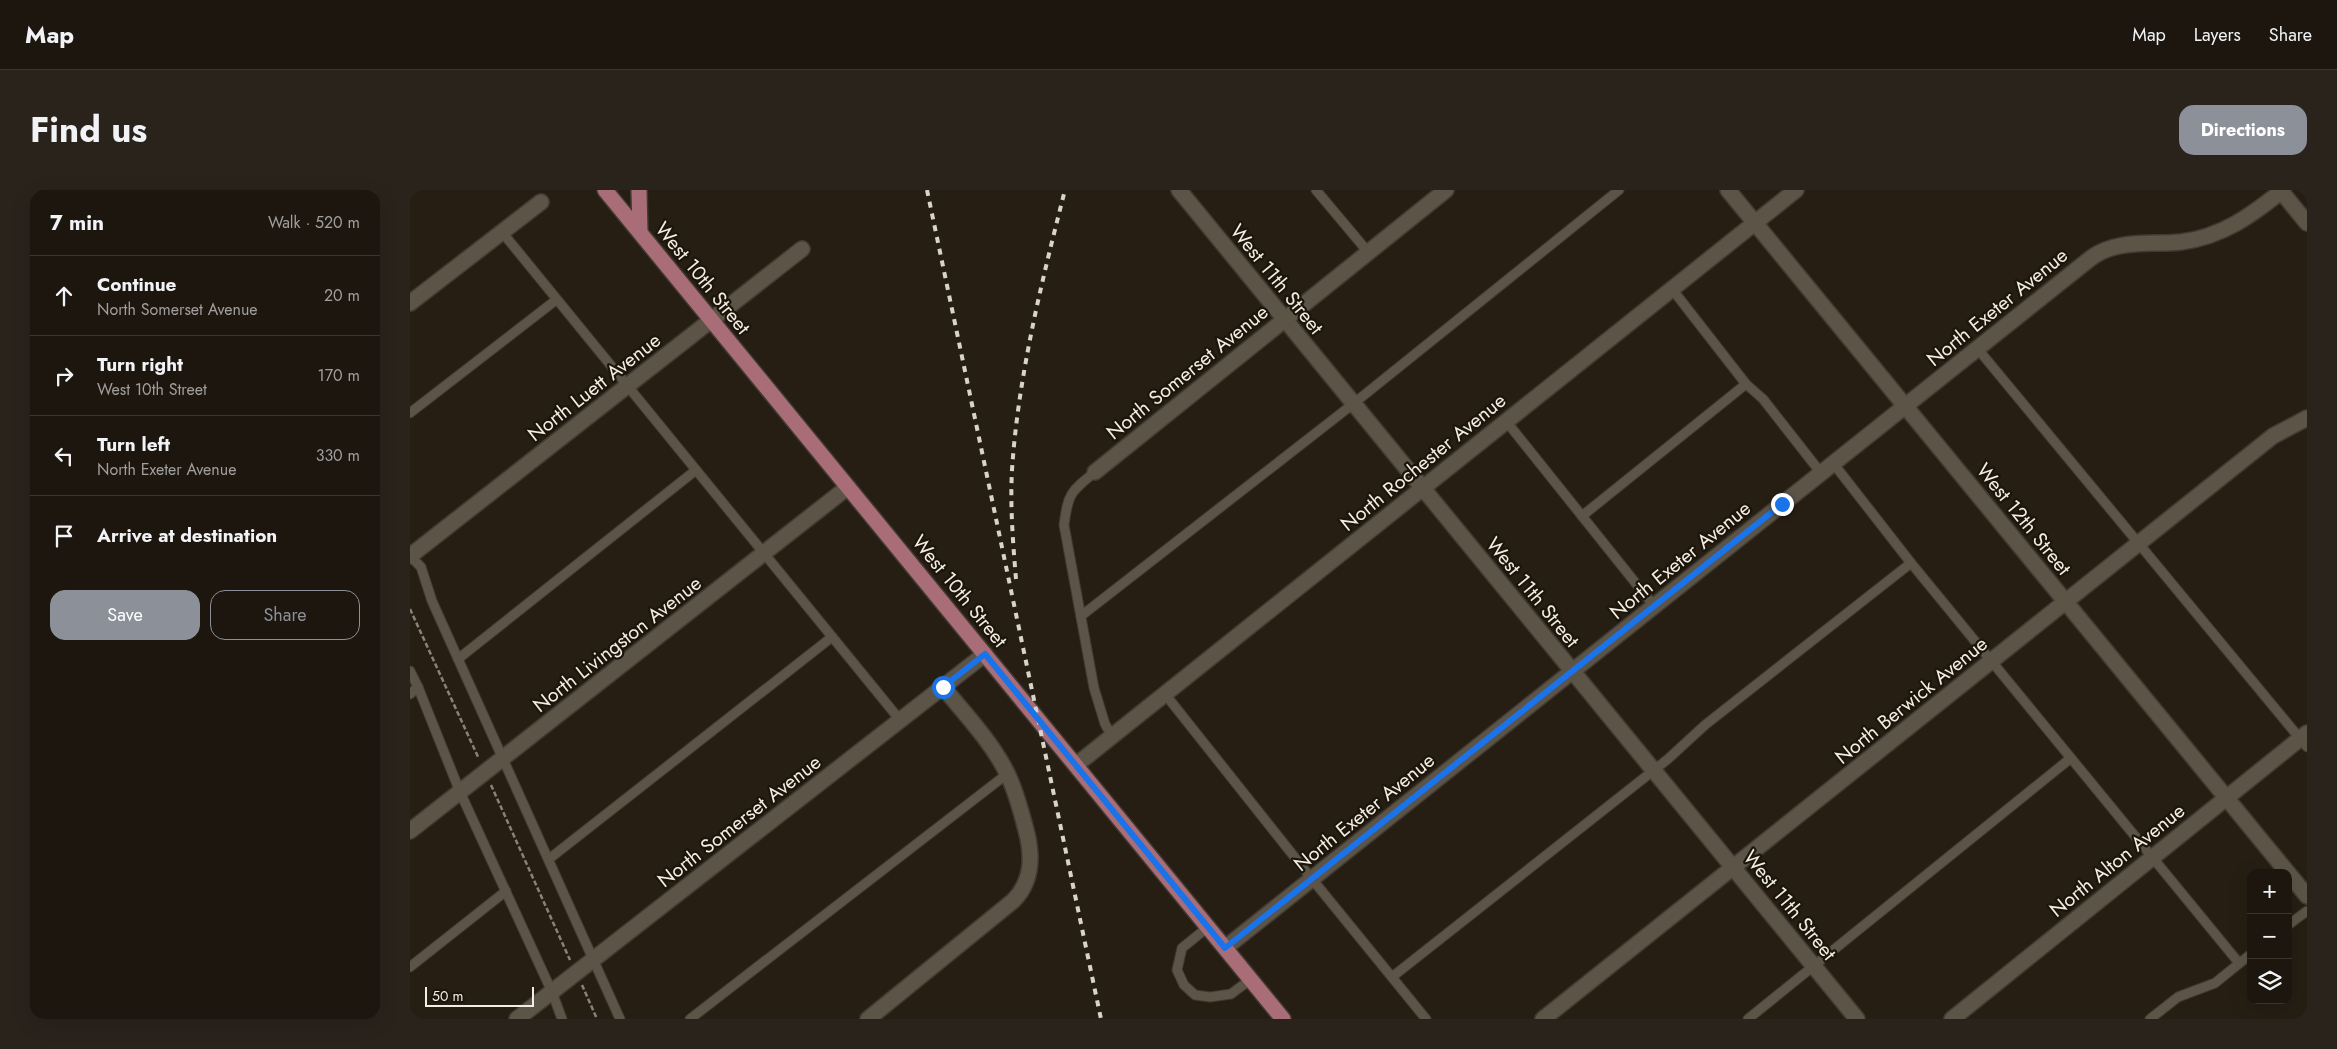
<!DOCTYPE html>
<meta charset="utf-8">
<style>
:root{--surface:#1c160e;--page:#29231c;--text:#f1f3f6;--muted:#a09f9e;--line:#3a352e;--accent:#8c9099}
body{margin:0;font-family:Jost,sans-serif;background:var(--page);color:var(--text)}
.controls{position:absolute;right:15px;bottom:15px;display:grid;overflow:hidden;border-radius:10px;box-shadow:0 5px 20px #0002}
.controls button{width:45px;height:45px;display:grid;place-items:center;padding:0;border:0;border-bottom:1px solid var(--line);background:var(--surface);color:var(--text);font:25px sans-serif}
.scale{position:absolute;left:15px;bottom:12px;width:109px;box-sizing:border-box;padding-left:5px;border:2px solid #f2ede5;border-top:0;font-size:14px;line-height:18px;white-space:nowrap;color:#f2ede5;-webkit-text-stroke:4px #1c150a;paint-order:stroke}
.stop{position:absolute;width:15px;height:15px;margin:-11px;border:4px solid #1a73e8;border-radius:50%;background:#fff}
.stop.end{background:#1a73e8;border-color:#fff;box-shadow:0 1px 5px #0008}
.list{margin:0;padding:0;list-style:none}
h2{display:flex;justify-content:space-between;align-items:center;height:65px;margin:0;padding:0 20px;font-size:21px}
h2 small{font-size:16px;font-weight:400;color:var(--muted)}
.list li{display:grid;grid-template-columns:32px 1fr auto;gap:15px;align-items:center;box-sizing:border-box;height:80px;padding:0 20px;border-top:1px solid var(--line)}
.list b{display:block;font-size:19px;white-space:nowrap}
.list p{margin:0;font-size:16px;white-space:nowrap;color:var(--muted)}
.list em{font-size:16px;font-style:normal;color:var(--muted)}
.actions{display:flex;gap:10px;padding:15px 20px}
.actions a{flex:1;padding:11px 0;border:1px solid var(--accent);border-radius:15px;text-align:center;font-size:18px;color:var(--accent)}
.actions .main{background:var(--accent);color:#fff}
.icon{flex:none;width:28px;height:28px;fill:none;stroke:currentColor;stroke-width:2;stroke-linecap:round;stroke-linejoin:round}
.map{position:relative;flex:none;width:1897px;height:829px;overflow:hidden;border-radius:15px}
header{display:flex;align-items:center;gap:30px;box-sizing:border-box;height:70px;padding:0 25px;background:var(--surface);border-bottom:1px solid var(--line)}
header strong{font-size:24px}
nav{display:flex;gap:28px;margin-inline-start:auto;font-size:18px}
.intro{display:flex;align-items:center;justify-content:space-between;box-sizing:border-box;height:120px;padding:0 30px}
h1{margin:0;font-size:35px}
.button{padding:12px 22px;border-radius:15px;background:var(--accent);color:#fff;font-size:18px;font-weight:700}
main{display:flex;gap:30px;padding:0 30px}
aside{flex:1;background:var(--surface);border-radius:15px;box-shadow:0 5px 20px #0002}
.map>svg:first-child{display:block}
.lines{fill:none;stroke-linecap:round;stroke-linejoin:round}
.service-casing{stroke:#413a33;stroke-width:11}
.minor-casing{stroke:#413a33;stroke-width:18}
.primary-casing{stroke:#413a33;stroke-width:18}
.path{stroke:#898278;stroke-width:2.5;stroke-dasharray:5 2.5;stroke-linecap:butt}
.service{stroke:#5c5447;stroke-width:9}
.minor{stroke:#5c5447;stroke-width:15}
.primary{stroke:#a96d78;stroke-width:15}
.rail{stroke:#d9d4cb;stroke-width:4;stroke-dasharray:6 6;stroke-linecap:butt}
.route{stroke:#1a73e8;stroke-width:6}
.labels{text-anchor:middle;stroke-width:4.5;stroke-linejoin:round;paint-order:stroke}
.street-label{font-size:20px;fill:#f2ede5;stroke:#1c150a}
</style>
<header>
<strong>Map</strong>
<nav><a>Map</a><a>Layers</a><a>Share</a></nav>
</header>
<div class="intro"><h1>Find us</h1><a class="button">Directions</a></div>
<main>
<aside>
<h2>7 min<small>Walk · 520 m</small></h2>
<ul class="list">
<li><svg class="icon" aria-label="ahead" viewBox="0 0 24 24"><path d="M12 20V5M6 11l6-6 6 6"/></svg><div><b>Continue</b><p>North Somerset Avenue</p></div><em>20 m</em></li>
<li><svg class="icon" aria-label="right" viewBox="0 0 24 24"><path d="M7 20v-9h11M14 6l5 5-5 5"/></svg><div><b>Turn right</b><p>West 10th Street</p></div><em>170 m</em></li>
<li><svg class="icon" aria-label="left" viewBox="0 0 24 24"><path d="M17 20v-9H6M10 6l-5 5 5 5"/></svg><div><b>Turn left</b><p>North Exeter Avenue</p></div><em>330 m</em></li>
<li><svg class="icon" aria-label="arrive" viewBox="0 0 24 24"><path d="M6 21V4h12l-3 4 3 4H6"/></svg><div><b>Arrive at destination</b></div></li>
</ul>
<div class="actions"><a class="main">Save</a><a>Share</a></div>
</aside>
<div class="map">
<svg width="1897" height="829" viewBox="0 0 1897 829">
<rect width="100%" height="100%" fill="#261e13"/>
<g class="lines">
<g class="service-casing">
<g id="service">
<polyline points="906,0 958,62"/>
<polyline points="92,42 490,530"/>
<polyline points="1262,99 1336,194 1353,209 1411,283"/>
<polyline points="1567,158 1897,557"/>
<polyline points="0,223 146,110"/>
<polyline points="1096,231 1244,416"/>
<polyline points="1423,273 1501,373 1829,773"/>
<path d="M685 282C660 302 658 304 654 335L684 498 695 534 702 546"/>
<polyline points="1172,326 1336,194"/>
<polyline points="0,366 11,377 22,411 210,829"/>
<polyline points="671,426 943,214 1209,0"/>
<polyline points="48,469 286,280"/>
<polyline points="0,481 8,497 0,504"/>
<polyline points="8,497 50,602 142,802 152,829"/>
<polyline points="755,504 902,689 1016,829"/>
<polyline points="139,669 422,447"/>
<polyline points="1878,735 1897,721"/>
<polyline points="798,737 772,758 767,780 774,795 785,805 800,807 821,804 841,789"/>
<polyline points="0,777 96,701"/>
<polyline points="982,787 1258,569 1295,535 1501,373"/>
<polyline points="280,829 597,584"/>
<polyline points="1338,829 1661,568"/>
<polyline points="1740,829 1768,807 1805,793 1841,764"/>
</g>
</g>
<g class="minor-casing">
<g id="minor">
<polyline points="769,0 1447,829"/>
<polyline points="1318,0 1878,683"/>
<polyline points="1870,0 1897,33"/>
<polyline points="0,113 131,12"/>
<polyline points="685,282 1036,0"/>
<polyline points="0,366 392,59"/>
<polyline points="666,575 1386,0"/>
<polyline points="0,641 438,297"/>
<polyline points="1878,683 1897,706"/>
<path d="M815 758 1681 68C1706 49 1741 55 1771 52 1812 47 1842 25 1873 0"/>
<polyline points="107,829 575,464"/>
<path d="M458 829 603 711C623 691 623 666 616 640 611 621 606 601 597 583 581 551 555 524 533 497"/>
<polyline points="1133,829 1863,246 1897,228"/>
<polyline points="1542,829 1897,543"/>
</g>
</g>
<g class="primary-casing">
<g id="primary">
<polyline points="195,0 873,829"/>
<polyline points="229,0 230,42"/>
</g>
</g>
<g class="path">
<polyline points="0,419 69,569"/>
<polyline points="81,595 160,770"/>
<polyline points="172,795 187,829"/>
</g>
<use href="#service" class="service"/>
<use href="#minor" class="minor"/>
<use href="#primary" class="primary"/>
<g class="rail">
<polyline points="517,0 691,829"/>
<path d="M606 389C603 353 600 316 602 280 608 187 632 90 655 0"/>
</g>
</g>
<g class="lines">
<polyline class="route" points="533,497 575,464 815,758 1372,314"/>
</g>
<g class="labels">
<g class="street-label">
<text transform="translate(293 88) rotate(51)" y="7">West 10th Street</text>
<text transform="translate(867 89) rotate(51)" y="7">West 11th Street</text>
<text transform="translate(1587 117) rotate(-39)" y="7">North Exeter Avenue</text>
<text transform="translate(777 182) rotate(-39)" y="7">North Somerset Avenue</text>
<text transform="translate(184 197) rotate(-38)" y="7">North Luett Avenue</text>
<text transform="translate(1013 272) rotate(-39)" y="7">North Rochester Avenue</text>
<text transform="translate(1614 329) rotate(51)" y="7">West 12th Street</text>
<text transform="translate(1270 370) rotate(-39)" y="7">North Exeter Avenue</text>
<text transform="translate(550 401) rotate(51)" y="7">West 10th Street</text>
<text transform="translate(1123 402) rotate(51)" y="7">West 11th Street</text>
<text transform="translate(207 454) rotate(-38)" y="7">North Livingston Avenue</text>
<text transform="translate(1501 510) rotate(-39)" y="7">North Berwick Avenue</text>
<text transform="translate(954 622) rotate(-39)" y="7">North Exeter Avenue</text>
<text transform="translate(329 631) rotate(-38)" y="7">North Somerset Avenue</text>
<text transform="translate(1707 670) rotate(-39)" y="7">North Alton Avenue</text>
<text transform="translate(1380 715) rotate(51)" y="7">West 11th Street</text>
</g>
</g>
</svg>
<div class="controls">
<button>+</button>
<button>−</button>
<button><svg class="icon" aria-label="layers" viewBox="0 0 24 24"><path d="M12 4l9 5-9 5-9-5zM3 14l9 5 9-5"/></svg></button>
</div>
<div class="scale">50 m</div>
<div class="stop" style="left:533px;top:497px"></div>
<div class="stop end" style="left:1372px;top:314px"></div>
</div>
</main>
